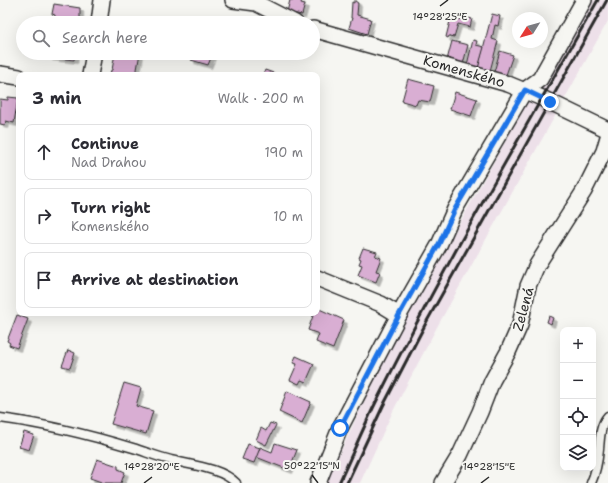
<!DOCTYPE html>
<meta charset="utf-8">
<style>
:root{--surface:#fff;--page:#f2f2f3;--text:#2b2b33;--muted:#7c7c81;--line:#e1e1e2}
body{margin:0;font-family:"Shantell Sans",sans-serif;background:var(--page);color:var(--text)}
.controls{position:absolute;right:12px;bottom:12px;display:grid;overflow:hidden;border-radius:8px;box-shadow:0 4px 16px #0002}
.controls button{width:36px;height:36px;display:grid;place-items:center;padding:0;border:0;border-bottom:1px solid var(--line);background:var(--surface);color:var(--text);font:20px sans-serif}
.compass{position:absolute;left:512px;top:12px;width:36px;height:36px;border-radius:50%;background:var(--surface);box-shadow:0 4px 16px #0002;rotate:233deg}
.stop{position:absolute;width:12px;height:12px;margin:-9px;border:3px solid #1a73e8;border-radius:50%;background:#fff}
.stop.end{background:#1a73e8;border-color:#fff;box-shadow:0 1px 4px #0008}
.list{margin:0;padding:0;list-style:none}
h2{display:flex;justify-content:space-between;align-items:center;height:52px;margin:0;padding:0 16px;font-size:17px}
h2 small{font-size:13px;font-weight:400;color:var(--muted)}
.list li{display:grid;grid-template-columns:26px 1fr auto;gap:12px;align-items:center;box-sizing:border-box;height:56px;margin:0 8px 8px;padding:0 8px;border:1px solid var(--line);border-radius:8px}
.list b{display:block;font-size:15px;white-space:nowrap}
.list p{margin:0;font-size:13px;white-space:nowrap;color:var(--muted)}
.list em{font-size:13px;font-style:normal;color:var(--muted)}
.icon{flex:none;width:22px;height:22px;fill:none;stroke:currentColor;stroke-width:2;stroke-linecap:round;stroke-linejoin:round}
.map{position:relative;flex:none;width:608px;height:483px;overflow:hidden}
.search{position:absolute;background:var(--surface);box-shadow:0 4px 16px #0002;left:16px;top:16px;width:304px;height:44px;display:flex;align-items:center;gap:10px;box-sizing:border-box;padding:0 14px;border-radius:22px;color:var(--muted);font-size:15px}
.panel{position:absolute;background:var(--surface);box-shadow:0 4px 16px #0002;left:16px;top:72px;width:304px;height:244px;border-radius:8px}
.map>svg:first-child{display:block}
.built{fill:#ede0e9}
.building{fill:#d9aed3;stroke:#2b2b2b;filter:url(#shadow)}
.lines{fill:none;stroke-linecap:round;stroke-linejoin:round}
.service-casing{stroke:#2b2b2b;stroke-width:11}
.minor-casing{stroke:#2b2b2b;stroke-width:18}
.service{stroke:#f6f6f2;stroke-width:8}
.minor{stroke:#f6f6f2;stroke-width:15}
.rail{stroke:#2b2b2b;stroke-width:3}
.route{stroke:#1a73e8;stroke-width:5}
.ticks{fill:none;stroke:#2b2b2b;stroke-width:1.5}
.labels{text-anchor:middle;stroke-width:4;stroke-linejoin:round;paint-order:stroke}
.street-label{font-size:14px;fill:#2b2b2b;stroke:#f6f6f2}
.ticks-label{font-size:10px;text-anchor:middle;fill:#2b2b2b;stroke:#f6f6f2;stroke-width:4;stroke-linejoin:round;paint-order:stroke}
</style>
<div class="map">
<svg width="608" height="483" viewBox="0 0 608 483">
<defs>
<filter id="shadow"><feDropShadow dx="3.5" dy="3.5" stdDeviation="0" flood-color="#0004"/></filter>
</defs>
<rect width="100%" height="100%" fill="#f6f6f2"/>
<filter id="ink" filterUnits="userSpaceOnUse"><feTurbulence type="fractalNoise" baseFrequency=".025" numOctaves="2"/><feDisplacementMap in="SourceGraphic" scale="8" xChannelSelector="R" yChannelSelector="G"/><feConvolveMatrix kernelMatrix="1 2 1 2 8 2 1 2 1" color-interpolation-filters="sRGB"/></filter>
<g filter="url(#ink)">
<polygon class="built" points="584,0 608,0 608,21 437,327 393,411 360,483 326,483 366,397 410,312"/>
<g class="building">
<polygon points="290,0 302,0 301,3 305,4 302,15 287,12"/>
<polygon points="354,1 357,1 357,3 358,3 357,15 371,19 367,34 349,28 352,18 351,18 352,2 354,3"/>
<polygon points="54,4 80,8 80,23 54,22 55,15 52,14"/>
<polygon points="492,14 500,16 498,26 495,25 492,39 498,41 490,71 478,68"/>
<polygon points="451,17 467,21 469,18 472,19 470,27 458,24 454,37 449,36 448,38 446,37"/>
<polygon points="473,40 477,41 476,45 484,47 478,68 467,65"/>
<polygon points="452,41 468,45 463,64 447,60"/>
<polygon points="500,51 513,55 506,75 494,72"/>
<polygon points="49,53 75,53 74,60 49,57"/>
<polygon points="115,53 140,53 136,75 110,75 111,70 112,70"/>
<polygon points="193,53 213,53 208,65 191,60"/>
<polygon points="265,70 279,75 263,75"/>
<polygon points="408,79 434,86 430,102 418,100 416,105 402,101"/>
<polygon points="455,92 477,99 471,116 450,109"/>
<polygon points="8,97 18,98 14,123 6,121 5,125 0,124 0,99 8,100"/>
<polygon points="363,248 377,252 375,256 381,258 376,271 380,272 376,282 358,275 362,265 359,264 361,259 359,258"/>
<polygon points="317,308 344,320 333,349 316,342 319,334 308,330 314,313 317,313"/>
<polygon points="17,315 28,319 17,348 9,345 10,343 7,341"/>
<polygon points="549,316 553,318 551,324 547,322"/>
<polygon points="68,350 75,353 70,368 62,366"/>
<polygon points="296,356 314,364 306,382 301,380 299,384 290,380 297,364 293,363"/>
<polygon points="124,383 141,388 136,406 153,411 146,434 111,424"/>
<polygon points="287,391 311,402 302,423 279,412"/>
<polygon points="270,423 276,425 266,445 256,440 261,428 266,431"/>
<polygon points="24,432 34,435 29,450 19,447"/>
<polygon points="275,443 297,450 289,470 256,457 260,447 272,452"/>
<polygon points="248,444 260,448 254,463 242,459"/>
<polygon points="97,459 118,466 118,469 125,472 121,483 104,483 90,478"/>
</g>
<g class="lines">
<g class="service-casing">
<g id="service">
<path d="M0 418C45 424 90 435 133 448 146 452 158 457 171 460 190 465 222 468 236 483"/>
<path d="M591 483C596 472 598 460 599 449 600 438 600 425 608 416"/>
</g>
</g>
<g class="minor-casing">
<g id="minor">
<polyline points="233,0 256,3 295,23"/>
<polyline points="99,23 102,0"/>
<polyline points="313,29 508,84 542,98 608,130"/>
<polyline points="0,74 19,77"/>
<polyline points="90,75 94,53"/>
<polyline points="317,278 381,304 399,315"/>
<polyline points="318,483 340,428 399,315 439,245 455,209 525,90 540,79 584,0"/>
<polyline points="443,483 460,455 480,412 492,381 508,352 520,325 528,286 537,265 584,191 604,151 608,137"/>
</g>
</g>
<use href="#service" class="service"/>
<use href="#minor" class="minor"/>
<g class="rail">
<path d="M339 483C352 455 364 426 378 398 446 262 523 132 598 0"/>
<polyline points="347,483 383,406 427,321 607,0"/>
</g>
</g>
</g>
<g class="lines" filter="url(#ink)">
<polyline class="route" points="340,428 399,315 439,244 455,209 525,90 550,102"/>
</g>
<path class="ticks" d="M440 6 448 0M312 475 318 483M144 483 152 477M481 483 489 477"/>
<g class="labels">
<g class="street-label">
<text transform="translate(464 71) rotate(16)" y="5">Komenského</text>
<text transform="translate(523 309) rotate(-75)" y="5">Zelená</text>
</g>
</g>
<g class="ticks-label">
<text x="440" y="20">14°28'25"E</text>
<text x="312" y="469">50°22'15"N</text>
<text x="152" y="470">14°28'20"E</text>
<text x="489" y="470">14°28'15"E</text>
</g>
</svg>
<div class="controls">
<button>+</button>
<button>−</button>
<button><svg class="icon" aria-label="locate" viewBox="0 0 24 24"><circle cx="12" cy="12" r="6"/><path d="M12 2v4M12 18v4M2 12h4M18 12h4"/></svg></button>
<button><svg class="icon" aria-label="layers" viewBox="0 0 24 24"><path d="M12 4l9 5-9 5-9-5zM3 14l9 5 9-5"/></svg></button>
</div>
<svg class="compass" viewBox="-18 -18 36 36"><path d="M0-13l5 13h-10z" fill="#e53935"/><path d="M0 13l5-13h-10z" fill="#7c7c81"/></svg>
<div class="stop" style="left:340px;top:428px"></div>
<div class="stop end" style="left:550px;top:102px"></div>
<div class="search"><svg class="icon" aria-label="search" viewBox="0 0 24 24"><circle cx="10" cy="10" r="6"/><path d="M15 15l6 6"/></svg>Search here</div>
<section class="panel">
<h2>3 min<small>Walk · 200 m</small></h2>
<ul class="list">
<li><svg class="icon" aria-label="ahead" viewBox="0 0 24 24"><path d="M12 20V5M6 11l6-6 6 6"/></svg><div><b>Continue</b><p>Nad Drahou</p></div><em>190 m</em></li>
<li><svg class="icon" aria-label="right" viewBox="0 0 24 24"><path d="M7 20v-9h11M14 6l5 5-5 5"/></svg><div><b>Turn right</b><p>Komenského</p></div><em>10 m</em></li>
<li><svg class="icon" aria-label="arrive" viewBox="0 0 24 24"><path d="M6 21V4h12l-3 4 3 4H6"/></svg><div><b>Arrive at destination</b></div></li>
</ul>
</section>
</div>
